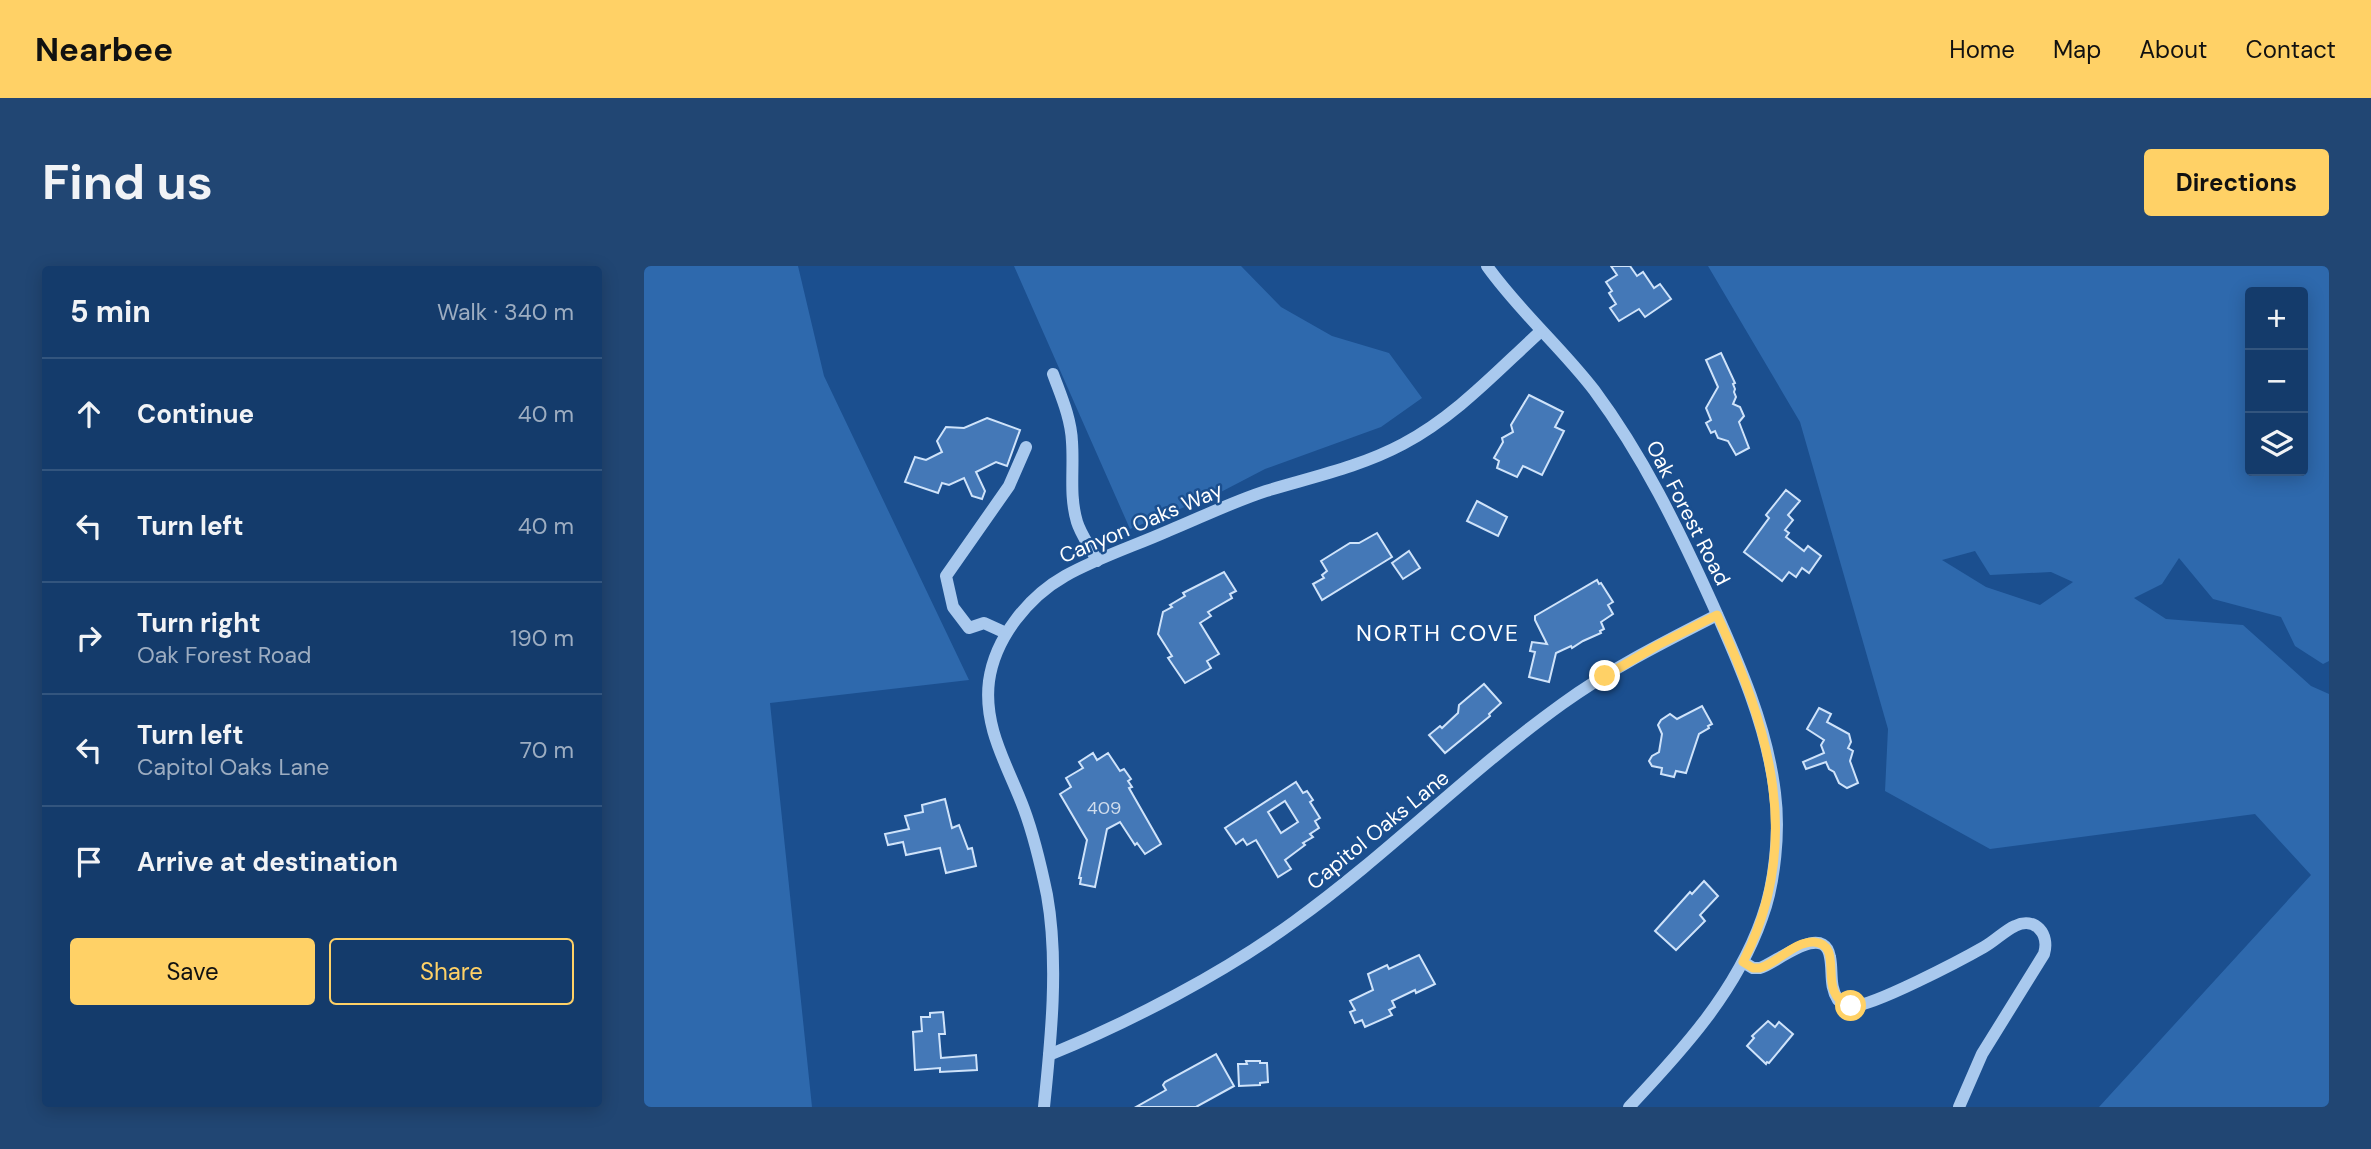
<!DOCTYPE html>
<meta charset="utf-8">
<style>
:root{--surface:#143b6b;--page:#214673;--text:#f1f3f6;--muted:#9dadc1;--line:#33557e;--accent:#ffd166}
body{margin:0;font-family:"DM Sans",sans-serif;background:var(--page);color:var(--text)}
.controls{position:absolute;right:21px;top:21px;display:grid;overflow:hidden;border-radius:7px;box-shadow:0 4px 18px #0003}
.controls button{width:63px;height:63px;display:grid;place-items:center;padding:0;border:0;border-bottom:2px solid var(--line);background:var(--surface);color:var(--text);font:35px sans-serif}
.stop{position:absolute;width:21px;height:21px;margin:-16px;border:5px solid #ffd166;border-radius:50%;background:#fff}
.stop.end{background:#ffd166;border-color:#fff;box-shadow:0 2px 7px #0008}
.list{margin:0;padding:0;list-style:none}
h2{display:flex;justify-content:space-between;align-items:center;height:91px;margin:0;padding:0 28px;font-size:30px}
h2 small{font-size:23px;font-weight:400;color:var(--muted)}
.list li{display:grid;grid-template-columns:46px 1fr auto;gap:21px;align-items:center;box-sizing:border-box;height:112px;padding:0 28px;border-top:2px solid var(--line)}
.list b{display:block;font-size:26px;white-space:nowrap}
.list p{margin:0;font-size:23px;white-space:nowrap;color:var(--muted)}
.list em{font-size:23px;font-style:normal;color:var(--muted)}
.actions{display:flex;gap:14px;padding:21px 28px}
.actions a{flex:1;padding:16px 0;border:2px solid var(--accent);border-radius:7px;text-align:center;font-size:24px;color:var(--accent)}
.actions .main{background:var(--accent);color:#111}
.icon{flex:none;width:38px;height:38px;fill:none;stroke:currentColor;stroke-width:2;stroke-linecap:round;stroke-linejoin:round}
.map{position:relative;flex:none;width:1685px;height:841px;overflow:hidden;border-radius:7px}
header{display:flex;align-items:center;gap:42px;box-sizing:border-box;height:98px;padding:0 35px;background:var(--accent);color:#111}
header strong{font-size:33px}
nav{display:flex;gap:38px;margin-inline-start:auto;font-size:24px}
.intro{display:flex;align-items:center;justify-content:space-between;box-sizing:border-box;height:168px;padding:0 42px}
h1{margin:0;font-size:49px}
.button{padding:18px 32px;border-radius:7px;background:var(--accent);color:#111;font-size:24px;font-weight:700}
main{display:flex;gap:42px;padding:0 42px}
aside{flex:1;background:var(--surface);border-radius:7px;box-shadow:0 4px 18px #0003}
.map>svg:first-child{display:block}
.green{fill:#2e69ad;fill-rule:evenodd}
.building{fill:#4478b7;stroke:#cfe3fa;stroke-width:2;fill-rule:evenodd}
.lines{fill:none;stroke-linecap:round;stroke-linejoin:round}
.minor{stroke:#a9c9ee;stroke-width:12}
.route{stroke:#ffd166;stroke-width:9}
.labels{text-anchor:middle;stroke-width:5;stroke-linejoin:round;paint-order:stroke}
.number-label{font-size:18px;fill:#d0dded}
.street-label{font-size:21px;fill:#fff;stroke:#1b4f8f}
.neighbourhood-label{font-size:23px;letter-spacing:2px;fill:#fff;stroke:#1b4f8f}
</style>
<header>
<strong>Nearbee</strong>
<nav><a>Home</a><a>Map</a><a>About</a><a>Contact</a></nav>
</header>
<div class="intro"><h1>Find us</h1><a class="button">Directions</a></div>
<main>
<aside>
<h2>5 min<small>Walk · 340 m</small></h2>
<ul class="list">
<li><svg class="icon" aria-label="ahead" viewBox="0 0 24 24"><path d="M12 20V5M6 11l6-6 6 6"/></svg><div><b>Continue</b></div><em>40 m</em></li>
<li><svg class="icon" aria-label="left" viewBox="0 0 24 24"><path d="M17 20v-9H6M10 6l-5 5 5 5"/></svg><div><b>Turn left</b></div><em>40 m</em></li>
<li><svg class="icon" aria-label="right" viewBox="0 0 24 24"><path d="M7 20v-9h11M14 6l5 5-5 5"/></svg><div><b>Turn right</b><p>Oak Forest Road</p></div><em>190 m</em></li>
<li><svg class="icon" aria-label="left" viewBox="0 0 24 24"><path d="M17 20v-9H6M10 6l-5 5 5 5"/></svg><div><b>Turn left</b><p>Capitol Oaks Lane</p></div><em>70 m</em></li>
<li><svg class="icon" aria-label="arrive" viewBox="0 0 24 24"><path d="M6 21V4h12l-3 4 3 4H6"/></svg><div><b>Arrive at destination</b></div></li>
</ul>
<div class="actions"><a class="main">Save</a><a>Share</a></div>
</aside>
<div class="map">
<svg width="1685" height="841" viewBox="0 0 1685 841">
<rect width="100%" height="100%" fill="#1b4f8f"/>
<g class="green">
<polygon points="0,0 154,0 180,110 325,414 126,437 168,841 0,841"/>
<polygon points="370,0 597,0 637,41 688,70 745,87 778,132 737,161 621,203 573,228 486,263"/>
<path d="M1064 0H1685V395L1679 398 1651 380 1637 351 1569 333 1535 292 1518 318 1490 332 1522 353 1599 359 1667 420 1685 428V841H1455L1667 609 1611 548 1346 583 1241 525 1244 463 1156 156ZM1606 26H1659V205H1606ZM1331 285 1346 309 1407 306 1429 316 1396 339 1342 321 1298 294Z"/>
</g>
<g class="building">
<polygon points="967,0 986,0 993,10 999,6 1010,22 1016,18 1027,33 1001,51 995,43 975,55 966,42 972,38 965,27 968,25 962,16 973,9"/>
<polygon points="1077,87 1091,117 1089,118 1091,123 1090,126 1092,131 1089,138 1096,141 1100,150 1095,156 1105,182 1092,189 1084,175 1074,172 1071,165 1067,167 1062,157 1067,154 1062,142 1074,121 1062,94"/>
<polygon points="885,129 919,146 911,161 920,165 898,209 879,200 873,211 853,202 855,195 850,192 859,176 858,172 869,166 867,159"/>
<polygon points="343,152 376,164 363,200 352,196 332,206 341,225 338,233 328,230 320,212 305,219 298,217 294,227 261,216 271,191 282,194 298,186 293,175 302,161 320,162"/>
<polygon points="1142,224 1156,235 1144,249 1149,254 1141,264 1145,267 1142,271 1160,285 1164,280 1177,290 1165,307 1158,302 1152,311 1145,306 1138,315 1100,286 1125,252 1122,249"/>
<polygon points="833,235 863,251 854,270 823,255"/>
<polygon points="733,267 748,291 678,334 669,318 680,312 678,309 683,305 677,295 706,277 715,277"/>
<polygon points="765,285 776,302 759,313 748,297"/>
<polygon points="580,306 592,325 586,328 588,332 564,346 567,350 556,357 575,388 563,395 567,402 541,417 524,392 528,390 514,368 519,346 528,341 526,339 541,330 539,327"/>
<polygon points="953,314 955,318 957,317 969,336 964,339 969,348 957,356 960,363 956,365 957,367 939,375 928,382 927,380 912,387 905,416 885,411 891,386 886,385 888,376 903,378 891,354 891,350"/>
<polygon points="840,418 857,437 845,448 846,450 801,487 785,469 796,460 798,462 814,447 815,439"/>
<polygon points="1058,440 1068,458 1064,460 1065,462 1055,468 1042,507 1032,505 1030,511 1017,508 1018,502 1008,500 1005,495 1008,490 1015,486 1018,468 1014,459 1017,454 1026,448 1033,453"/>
<polygon points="1175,442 1187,448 1183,456 1205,468 1207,476 1204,482 1209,485 1206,495 1214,517 1203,522 1195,517 1190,506 1185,503 1182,496 1162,503 1159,496 1180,487 1177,479 1180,474 1163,463"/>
<polygon points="449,487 453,494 464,487 476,505 480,503 487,513 484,515 488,521 485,522 517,578 501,588 493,577 491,579 476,556 463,563 451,621 436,618 437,612 435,612 443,574 416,528 427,521 422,512 439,502 435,496"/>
<path d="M652 516 659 527 663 525 669 534 666 536 676 552 671 555 675 562 666 568 669 571 659 577 661 579 641 594 647 603 634 611 612 574 603 579 599 573 592 578 581 562ZM641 535 654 556 637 567 624 546Z"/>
<polygon points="301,533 308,562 315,559 324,583 328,582 332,600 302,607 296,582 262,589 259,576 244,579 241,568 265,563 261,550 279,546 278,539"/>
<polygon points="1060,615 1074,630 1056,649 1061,655 1032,684 1011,665 1046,626 1048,628"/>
<polygon points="775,689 791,718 772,727 771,724 748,735 751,741 745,744 748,749 721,761 718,754 711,757 706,746 711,744 706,735 729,724 724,708 743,699 745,703"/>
<polygon points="299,746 301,768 295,768 297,792 332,789 333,804 296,806 296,802 271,804 269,766 278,765 277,751 286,751 286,747"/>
<polygon points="1124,755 1131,761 1135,756 1149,768 1125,797 1123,796 1122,798 1103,780 1110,772 1108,770"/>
<polygon points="572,788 590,820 552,841 492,841 522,824 519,819 521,816"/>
<polygon points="602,795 616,795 616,797 623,797 624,816 616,817 616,819 595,820 594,798 603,798"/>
</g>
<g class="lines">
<g class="minor">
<path d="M843 0C875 45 917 81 950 124 999 190 1034 262 1068 337 1095 397 1123 460 1131 527 1136 565 1131 617 1118 652 1092 726 1038 785 985 841"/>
<path d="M409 108C417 130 427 152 428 176 430 204 425 229 433 256 437 269 447 282 453 295"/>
<polyline points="362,367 340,357 325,362 309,341 302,310 365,220 382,181"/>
<path d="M1099 696 1109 702H1116C1131 698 1180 655 1186 691 1189 706 1185 720 1194 734 1198 737 1203 740 1208 740 1228 741 1319 693 1340 681 1351 675 1360 665 1371 660 1391 650 1406 668 1400 688L1338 788 1315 841"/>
<path d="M405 789C486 756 580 707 651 655 744 588 825 505 918 438 966 403 1020 376 1073 349"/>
<path d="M400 841C407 773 415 696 403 629 397 600 390 570 380 543 364 500 339 462 345 415 351 372 384 331 421 310 453 292 490 280 524 265 556 252 588 236 622 225 668 211 716 201 759 178 812 150 853 105 897 65"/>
</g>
</g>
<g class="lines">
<path class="route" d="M961 410 1014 379 1073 349C1126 464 1160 577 1099 696L1109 702H1116C1133 697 1151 675 1170 676 1203 679 1170 729 1207 740"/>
</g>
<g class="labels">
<g class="number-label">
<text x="460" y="548">409</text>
</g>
<g class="street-label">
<text transform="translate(1044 247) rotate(63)" y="7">Oak Forest Road</text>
<text transform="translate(497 257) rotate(-23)" y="7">Canyon Oaks Way</text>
<text transform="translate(734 564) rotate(-39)" y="7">Capitol Oaks Lane</text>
</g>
<g class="neighbourhood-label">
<text x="794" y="375">NORTH COVE</text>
</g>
</g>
</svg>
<div class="controls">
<button>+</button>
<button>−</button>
<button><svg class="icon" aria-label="layers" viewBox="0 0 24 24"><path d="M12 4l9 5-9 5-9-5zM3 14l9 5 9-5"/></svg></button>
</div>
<div class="stop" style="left:1207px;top:740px"></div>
<div class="stop end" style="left:961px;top:410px"></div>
</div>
</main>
